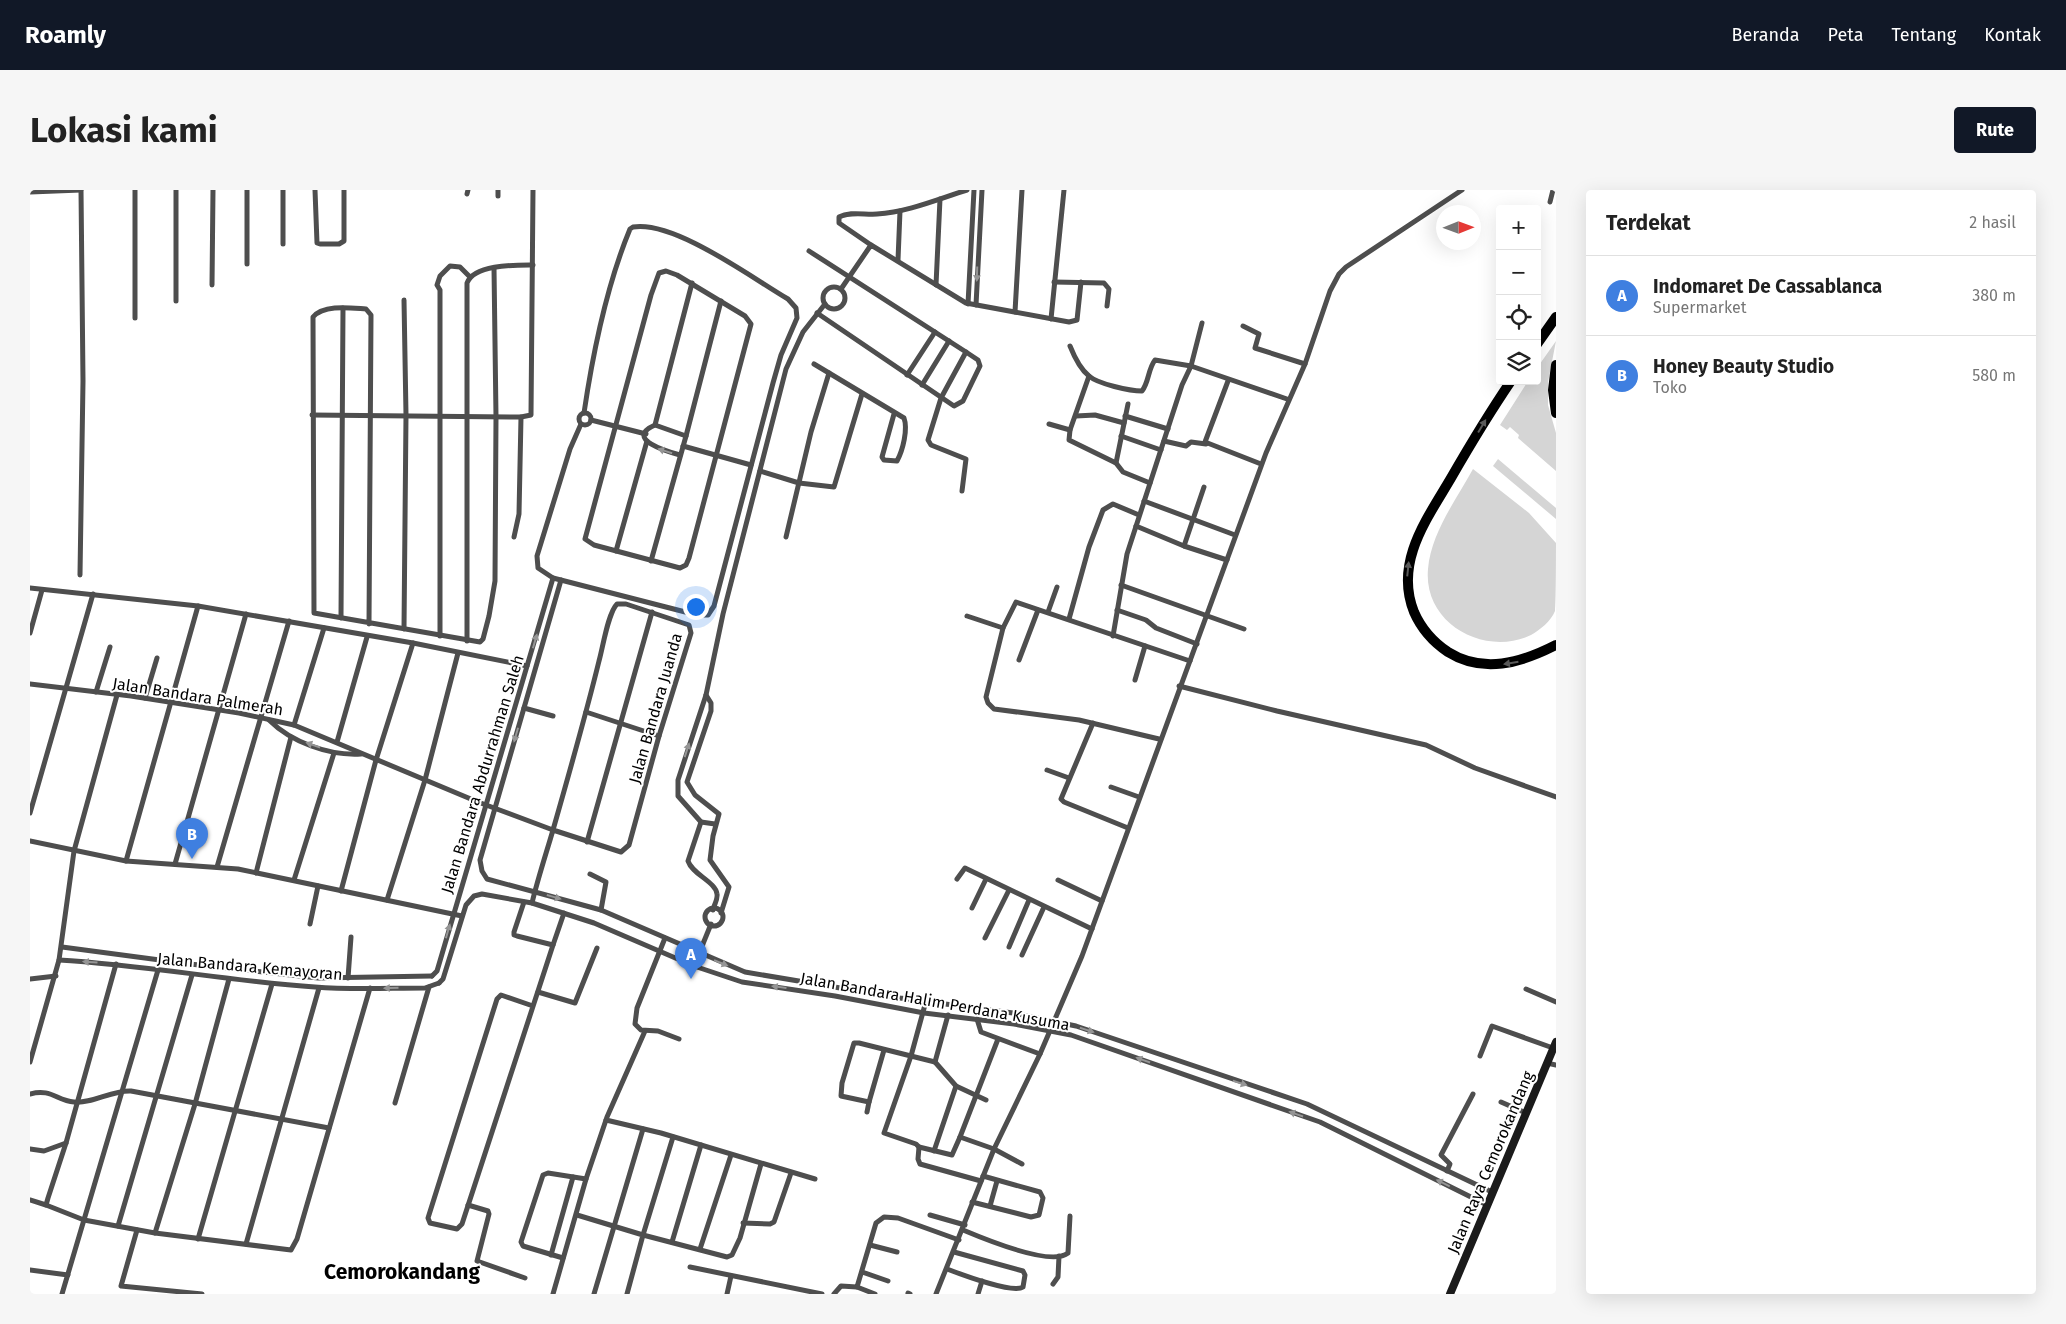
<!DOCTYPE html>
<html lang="id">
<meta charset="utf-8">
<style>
:root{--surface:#fff;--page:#f6f6f6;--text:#222;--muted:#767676;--line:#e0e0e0;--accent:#111827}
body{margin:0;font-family:"Fira Sans",sans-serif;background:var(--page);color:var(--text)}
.controls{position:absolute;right:15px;top:15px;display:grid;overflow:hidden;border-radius:5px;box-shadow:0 5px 20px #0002}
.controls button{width:45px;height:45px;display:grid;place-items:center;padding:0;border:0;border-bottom:1px solid var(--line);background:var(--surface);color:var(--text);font:25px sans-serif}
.compass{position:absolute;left:1406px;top:15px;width:45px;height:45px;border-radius:50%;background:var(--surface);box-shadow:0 5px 20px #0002;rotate:89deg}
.you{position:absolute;left:665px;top:416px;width:18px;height:18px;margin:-12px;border:4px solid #fff;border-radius:50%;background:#1a73e8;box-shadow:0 0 0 8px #1a73e833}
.badge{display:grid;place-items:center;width:32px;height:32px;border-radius:50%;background:var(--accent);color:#fff;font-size:16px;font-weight:700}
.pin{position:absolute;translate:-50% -41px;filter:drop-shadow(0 1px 2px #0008)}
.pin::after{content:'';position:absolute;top:26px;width:18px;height:15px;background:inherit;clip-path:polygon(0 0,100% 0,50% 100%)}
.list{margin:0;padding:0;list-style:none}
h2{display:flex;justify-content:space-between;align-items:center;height:65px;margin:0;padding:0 20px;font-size:21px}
h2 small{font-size:16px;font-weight:400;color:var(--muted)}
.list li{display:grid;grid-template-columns:32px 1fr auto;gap:15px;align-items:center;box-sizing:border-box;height:80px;padding:0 20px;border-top:1px solid var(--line)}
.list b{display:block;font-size:19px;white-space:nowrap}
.list p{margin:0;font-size:16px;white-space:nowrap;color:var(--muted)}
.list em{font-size:16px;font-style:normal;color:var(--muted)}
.icon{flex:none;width:28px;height:28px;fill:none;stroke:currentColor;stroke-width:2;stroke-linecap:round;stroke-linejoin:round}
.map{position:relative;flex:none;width:1526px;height:1104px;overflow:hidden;border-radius:5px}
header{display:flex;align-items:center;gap:30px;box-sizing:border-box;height:70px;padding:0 25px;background:var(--accent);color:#fff}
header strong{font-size:24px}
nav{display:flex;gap:28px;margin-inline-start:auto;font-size:18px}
.intro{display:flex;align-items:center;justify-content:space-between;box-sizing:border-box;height:120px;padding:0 30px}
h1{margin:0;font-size:35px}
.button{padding:12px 22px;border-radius:5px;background:var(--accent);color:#fff;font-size:18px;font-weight:700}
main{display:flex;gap:30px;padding:0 30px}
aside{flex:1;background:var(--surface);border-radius:5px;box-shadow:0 5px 20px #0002}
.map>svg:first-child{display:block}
.green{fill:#d5d5d5}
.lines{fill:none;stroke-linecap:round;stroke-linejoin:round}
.street{stroke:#4e4e4e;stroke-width:5}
.secondary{stroke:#1b1b1b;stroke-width:8}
.highway{stroke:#000;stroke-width:10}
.oneway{fill:#959595}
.oneway2{fill:#595959}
.labels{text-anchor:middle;stroke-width:4;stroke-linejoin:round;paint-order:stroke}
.street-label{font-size:16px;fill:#000;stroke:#fff}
.district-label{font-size:21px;font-weight:bold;fill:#000;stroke:#fff}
</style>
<header>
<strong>Roamly</strong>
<nav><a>Beranda</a><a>Peta</a><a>Tentang</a><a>Kontak</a></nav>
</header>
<div class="intro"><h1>Lokasi kami</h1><a class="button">Rute</a></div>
<main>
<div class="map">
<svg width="1526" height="1104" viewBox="0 0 1526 1104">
<rect width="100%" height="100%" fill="#fff"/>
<g class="green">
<polygon points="1526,151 1518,192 1518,215 1526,243 1526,281 1488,248 1489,245 1480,237 1477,240 1470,235 1498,191 1507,191 1507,178"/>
<polygon points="1468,269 1526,318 1526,329 1463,276"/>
<path d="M1443 279 1499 323 1526 353C1526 367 1526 411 1525 421 1521 431 1510 440 1501 445 1455 467 1393 434 1398 379 1401 343 1426 310 1443 279Z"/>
</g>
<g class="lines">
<g class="street">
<polyline points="253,0 253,54"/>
<polyline points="285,0 287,53 290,54 309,54 314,51 314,0"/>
<polyline points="468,0 468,6"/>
<polyline points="0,2 51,0"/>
<polyline points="437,4 438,0"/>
<polyline points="1520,12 1523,0"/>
<path d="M841 55 809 33V27C820 21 835 25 847 24 878 22 908 9 937 0"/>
<polyline points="779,61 936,162 948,170 950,176 933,211 924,216 787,123"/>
<polyline points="868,70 870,21"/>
<polyline points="217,74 217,0"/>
<polygon points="636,81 647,85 715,126 721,134 659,368 656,375 650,378 564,355 555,349 621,105 629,83"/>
<polyline points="1024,92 1074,93 1079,99 1077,116"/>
<polyline points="182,95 183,0"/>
<polyline points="906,95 910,9"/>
<circle cx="804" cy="108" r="11"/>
<polyline points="811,99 841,55 936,113 1039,132 1047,130 1051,92"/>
<polyline points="374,110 376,225 374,439"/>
<polyline points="146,111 146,0"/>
<polyline points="938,114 944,0"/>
<polyline points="946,115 952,0"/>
<polyline points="985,122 992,0"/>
<polyline points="105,128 105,0"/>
<polyline points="1021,129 1034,0"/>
<polyline points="1213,136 1229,144 1225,158 1275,174"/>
<path d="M1040 156C1044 166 1050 179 1059 186 1068 194 1100 201 1112 201 1119 192 1118 179 1125 170L1161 176 1172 133"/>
<path d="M784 174 874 228C878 239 873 260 867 271L854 270 852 267 864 224"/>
<polyline points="877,185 905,142"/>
<polyline points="1059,186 1040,240 1039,250 1086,273 1093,282 1120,293"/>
<polyline points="1198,191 1175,252 1231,274"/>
<polyline points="892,195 919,151"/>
<circle cx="555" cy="229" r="6"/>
<polyline points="282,225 491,227 501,225 503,0"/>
<polyline points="1046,226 1065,225 1094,233"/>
<polyline points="1095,226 1138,239"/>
<polyline points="561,230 616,244"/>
<path d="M551 234 540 259 507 366 508 378 523 388 667 425H678L684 416 743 193 751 165 767 128 766 118 758 109C722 88 644 30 603 37L600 39C576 97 563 162 554 223"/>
<polyline points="1019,234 1040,240"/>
<polyline points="656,246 691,111"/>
<polyline points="1091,246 1131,260"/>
<polyline points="1134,251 1156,256 1161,252 1176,254"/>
<polyline points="653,256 721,275"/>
<path d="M650 265C639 262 593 249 625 235L662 93"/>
<polyline points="1086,273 1098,214"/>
<polyline points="730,281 769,293 804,297 832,204"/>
<polyline points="932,301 936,269 901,255 898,250 911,208 936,162"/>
<polyline points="1114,311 1205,345"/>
<polyline points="1106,336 1154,356 1197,370"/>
<polyline points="484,347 489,324 491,227"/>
<polyline points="756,347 781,242 799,183"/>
<polyline points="1154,356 1174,297"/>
<polyline points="586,361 617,251"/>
<polyline points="621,371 656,246 625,235"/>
<polyline points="50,385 53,191 51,0"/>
<polyline points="531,390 450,670 452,681 457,689 571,720 715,782 870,808 983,823 1046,836 1277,914 1462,1002"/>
<polyline points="1091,395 1214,439"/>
<polyline points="0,398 168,416 383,453 497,476"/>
<polyline points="1087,420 1116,430 1126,438 1167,454"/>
<polyline points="1018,422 1027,397"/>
<polyline points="937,426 973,438"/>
<polyline points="311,428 313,118"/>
<polyline points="1039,429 1059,357 1073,320 1083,314 1109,325"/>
<path d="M339 434 341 125 336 119C321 118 294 114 283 127L284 423 450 452 453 449 459 426 465 391 466 227 464 78"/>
<polyline points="0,443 12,400"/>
<polyline points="410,446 410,100 407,95 410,86 420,76 430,77 440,87"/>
<polyline points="1083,446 1097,364 1152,195 1161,176 1257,209"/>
<path d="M437 451V93C444 74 486 75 503 75"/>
<polyline points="989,470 1008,420"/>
<polyline points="1105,490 1115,456"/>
<path d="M0 494 101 506 209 523 264 535 448 612 523 640 591 662 599 655 629 546 661 443 659 435 596 414H587C578 423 573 457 569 471 555 528 539 584 523 640 516 664 508 688 502 713"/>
<polyline points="1149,496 1247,521 1396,555 1445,578 1526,607"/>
<polyline points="66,502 80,457"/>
<polyline points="676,505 681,513 681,521 657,592 665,605 689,624 683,646 680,670 699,697 691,723"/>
<polyline points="115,508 127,468"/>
<polyline points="494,518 523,526"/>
<polyline points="556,522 629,546"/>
<path d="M239 530C261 552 299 566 331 564"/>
<polyline points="1063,533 1031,609 1034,612 1098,638"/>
<polyline points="264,535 294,438"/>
<polyline points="1129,549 1049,530 964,519 958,513 956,507 973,438 986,412 1160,471"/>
<polyline points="307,552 337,447"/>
<polyline points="1017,580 1039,588"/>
<polyline points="1081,597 1109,607"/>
<polyline points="0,623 63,404"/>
<polyline points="671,632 685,634"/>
<polyline points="0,651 96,671 208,679 432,726"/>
<polyline points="557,652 622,422"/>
<polyline points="96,671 168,416"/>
<polyline points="145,674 216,424"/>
<polyline points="187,677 259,431"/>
<polyline points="226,683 261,547"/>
<polyline points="560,684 576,692 571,720"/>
<polyline points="927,689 935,678 1062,739"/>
<polyline points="264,690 304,563"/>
<polyline points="1028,690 1072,711"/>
<polyline points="311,701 346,570 383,453"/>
<polyline points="357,710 395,590 428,463"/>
<polyline points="494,712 484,742 484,745 487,746 523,755 534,723"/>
<polyline points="942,718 956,689"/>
<circle cx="684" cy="727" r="9"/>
<path d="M683 720C684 715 688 709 687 704 686 692 662 684 658 671L671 632 648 606V590L676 505 693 424 756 179 773 142 795 114"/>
<polyline points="280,734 288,696"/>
<polyline points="635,748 607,818 605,834 611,840 628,841 649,849"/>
<polyline points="955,748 979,700"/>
<polyline points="32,757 160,774 288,788 402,786"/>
<polyline points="979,757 999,710"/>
<polyline points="992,765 1014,717"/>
<path d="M29 770C115 775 199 791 285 797 321 800 358 798 395 798L409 793"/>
<polyline points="664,776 681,734"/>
<polyline points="402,786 407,781 523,388"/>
<polyline points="318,788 321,747"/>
<polyline points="0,789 26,786"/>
<polyline points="409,793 413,789 436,715 444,706 452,704 502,713 564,733 664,776 712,792 805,806 894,823 984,834 1041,845 1290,932 1457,1015"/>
<polyline points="1496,799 1526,812"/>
<polyline points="508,802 545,813 567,758"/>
<polyline points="896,811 881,866 854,943 886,954 889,957 888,969 890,974 951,991"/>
<polyline points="503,816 471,805 467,809 398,1028 400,1033 427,1039 432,1034 523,755"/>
<polyline points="918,825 905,872 926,896 956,910"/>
<polyline points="947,829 951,842 1010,864"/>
<polyline points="968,849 930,947 964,959 992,974"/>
<polyline points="854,860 839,912 811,906 812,893 824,853 829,853 905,872"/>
<polyline points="1450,866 1462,836 1523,858"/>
<polyline points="0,872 29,770 44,661 87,505"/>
<polyline points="1517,873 1526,875"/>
<path d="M0 904C21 898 27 911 44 912 62 914 82 900 101 901L299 938"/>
<polyline points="1471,912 1496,923"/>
<polyline points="365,913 399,797"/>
<polyline points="837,922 839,912"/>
<polyline points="576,930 631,943 785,989"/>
<polyline points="643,947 613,1045 697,1067 702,1065 710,1048 731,974"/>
<polyline points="889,957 922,965 930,947"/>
<polyline points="0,959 14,961 36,953"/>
<polyline points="904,961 926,896"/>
<polyline points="1417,981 1420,974 1411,965 1443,904"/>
<polyline points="0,1010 16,1015 18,1008 36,953 86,774"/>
<polyline points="942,1012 1001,1027 1009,1025 1013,1008 1010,1002 953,986"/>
<polyline points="16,1015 54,1030 125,1043 261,1060 267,1049 340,798"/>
<polyline points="438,1015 458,1021 459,1024 447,1071 495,1088"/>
<polyline points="960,1016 967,991"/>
<polyline points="547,1025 613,1045 597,1104"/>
<polyline points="900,1025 935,1035"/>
<polyline points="713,1033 740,1034 744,1032 761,983"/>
<polyline points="88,1036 162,785"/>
<polyline points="107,1040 91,1096 172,1104"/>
<path d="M933 1040C952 1048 1021 1077 1038 1063L1040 1026"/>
<polyline points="125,1043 165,914 199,789"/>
<polyline points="168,1049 242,794"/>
<polyline points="642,1052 671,955"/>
<polyline points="216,1054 289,798"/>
<polyline points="840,1055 867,1062"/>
<polyline points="670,1059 701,965"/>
<polyline points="521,1065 543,987"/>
<polyline points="533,1068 493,1056 491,1052 513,985 518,983 556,989"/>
<polyline points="660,1077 792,1104"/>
<path d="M917 1079C930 1084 983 1104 993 1097L995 1085 993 1081 924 1062"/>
<polyline points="0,1080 38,1085"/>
<polyline points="832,1082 858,1091"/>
<polyline points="1023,1094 1028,1087 1029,1066"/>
<polyline points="827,1097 845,1104"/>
<polyline points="878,1103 880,1104"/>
<polyline points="32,1104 128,780"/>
<polyline points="523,1104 556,989 577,927 615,841"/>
<polyline points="564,1104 613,939"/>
<polyline points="697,1104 701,1086"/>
<polyline points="804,1104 811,1096 827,1097 846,1033 854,1027 868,1028 929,1050"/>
<polyline points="906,1104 964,959 1010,864 1052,766 1236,263 1275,174 1300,101 1309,84 1316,77 1432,0"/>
<polyline points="948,1104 952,1091"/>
</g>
<polyline class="secondary" points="1420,1104 1526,852"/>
<g class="highway">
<polyline points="1507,154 1526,127"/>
<polyline points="1526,175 1523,200 1526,223"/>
<path d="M1481 191C1460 222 1440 255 1421 288 1397 329 1364 372 1384 422 1391 438 1403 452 1418 462 1453 484 1491 473 1526 455"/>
</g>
</g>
<defs><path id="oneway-solid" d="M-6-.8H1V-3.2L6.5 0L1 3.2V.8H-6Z" transform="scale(1.25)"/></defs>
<g class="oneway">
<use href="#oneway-solid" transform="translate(947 84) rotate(92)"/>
<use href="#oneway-solid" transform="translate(635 261) rotate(-162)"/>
<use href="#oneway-solid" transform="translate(505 451) rotate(-74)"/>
<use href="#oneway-solid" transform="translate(486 545) rotate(106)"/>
<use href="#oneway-solid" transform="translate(283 555) rotate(-161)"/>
<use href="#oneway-solid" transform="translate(657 560) rotate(-72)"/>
<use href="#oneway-solid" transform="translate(524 707) rotate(16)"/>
<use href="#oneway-solid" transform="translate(418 741) rotate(-74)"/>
<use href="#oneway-solid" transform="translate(60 772) rotate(-176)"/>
<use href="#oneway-solid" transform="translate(691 773) rotate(22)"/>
<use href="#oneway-solid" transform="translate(749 797) rotate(-173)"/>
<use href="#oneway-solid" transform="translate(361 798) rotate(179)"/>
<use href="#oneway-solid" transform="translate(1057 840) rotate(18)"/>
<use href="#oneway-solid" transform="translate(1113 870) rotate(-161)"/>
<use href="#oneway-solid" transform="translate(1210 893) rotate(18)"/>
<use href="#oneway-solid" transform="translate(1266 924) rotate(-161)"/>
<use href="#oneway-solid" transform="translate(1413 993) rotate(-154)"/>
</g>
<g class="oneway2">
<use href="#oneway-solid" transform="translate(1452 236) rotate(-59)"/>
<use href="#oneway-solid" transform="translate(1378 379) rotate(-84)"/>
<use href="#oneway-solid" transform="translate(1481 473) rotate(171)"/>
</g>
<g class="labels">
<g class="street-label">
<text transform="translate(168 506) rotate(9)" y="6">Jalan Bandara Palmerah</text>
<text transform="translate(625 518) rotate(-74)" y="6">Jalan Bandara Juanda</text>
<text transform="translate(452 584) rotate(-73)" y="6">Jalan Bandara Abdurrahman Saleh</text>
<text transform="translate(220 776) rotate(5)" y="6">Jalan Bandara Kemayoran</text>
<text transform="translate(905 811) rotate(10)" y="6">Jalan Bandara Halim Perdana Kusuma</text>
<text transform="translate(1460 972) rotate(-67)" y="6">Jalan Raya Cemorokandang</text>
</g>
<g class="district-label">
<text x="372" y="1089">Cemorokandang</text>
</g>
</g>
</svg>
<div class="controls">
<button>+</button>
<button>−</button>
<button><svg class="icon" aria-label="locate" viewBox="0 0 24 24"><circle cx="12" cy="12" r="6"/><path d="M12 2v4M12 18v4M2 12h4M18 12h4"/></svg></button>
<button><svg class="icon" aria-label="layers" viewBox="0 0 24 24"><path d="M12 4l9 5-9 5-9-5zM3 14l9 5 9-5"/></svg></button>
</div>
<svg class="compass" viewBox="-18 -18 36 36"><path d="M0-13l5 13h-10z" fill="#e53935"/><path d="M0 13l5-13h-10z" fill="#767676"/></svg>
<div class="you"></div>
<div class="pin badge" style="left:661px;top:789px;background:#3f7fe0">A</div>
<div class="pin badge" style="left:162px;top:669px;background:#3f7fe0">B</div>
</div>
<aside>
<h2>Terdekat<small>2 hasil</small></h2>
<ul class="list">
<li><span class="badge" style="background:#3f7fe0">A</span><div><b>Indomaret De Cassablanca</b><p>Supermarket</p></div><em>380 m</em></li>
<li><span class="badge" style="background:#3f7fe0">B</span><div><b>Honey Beauty Studio</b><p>Toko</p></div><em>580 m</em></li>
</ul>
</aside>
</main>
